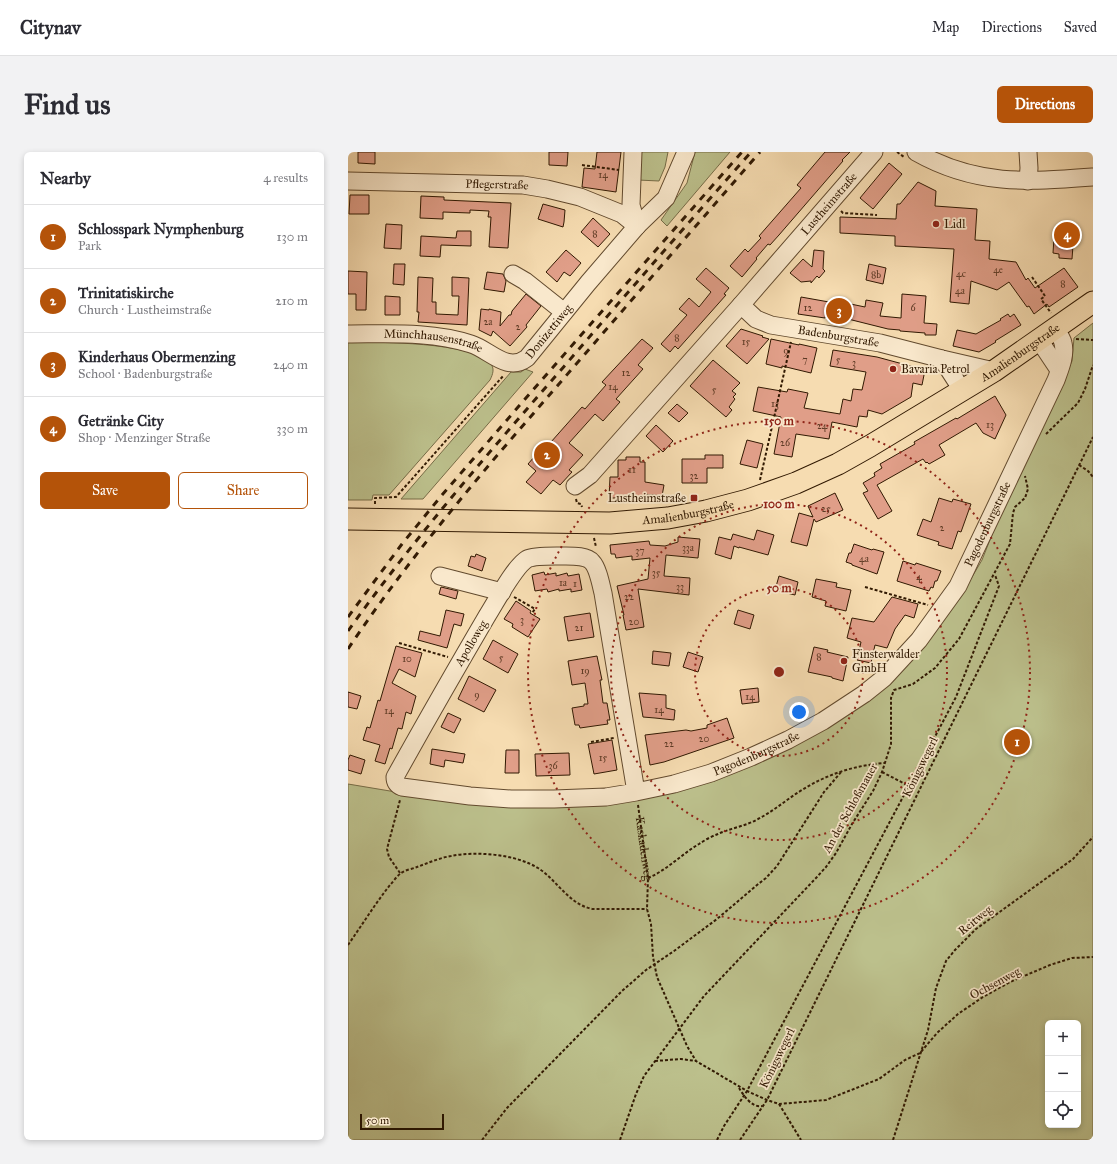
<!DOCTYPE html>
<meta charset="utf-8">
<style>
:root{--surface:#fff;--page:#f2f2f3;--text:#2b2b33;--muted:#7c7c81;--line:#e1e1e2;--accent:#b45309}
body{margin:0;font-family:"IM FELL Great Primer",serif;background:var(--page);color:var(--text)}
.controls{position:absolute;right:12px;bottom:12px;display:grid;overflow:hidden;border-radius:6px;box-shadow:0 2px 6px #0003}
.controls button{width:36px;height:36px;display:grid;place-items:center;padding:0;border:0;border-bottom:1px solid var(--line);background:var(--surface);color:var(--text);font:20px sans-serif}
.scale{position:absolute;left:12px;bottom:10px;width:84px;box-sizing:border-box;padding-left:4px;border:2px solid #311902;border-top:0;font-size:11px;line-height:14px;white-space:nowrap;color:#311902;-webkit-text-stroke:3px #f9e8cc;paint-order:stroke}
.you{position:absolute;left:451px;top:560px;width:14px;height:14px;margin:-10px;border:3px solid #fff;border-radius:50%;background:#1a73e8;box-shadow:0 0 0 6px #1a73e833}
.badge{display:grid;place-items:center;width:26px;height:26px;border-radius:50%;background:var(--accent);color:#fff;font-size:13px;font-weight:700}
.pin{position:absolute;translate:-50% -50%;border:2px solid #fff;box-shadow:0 1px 4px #0006}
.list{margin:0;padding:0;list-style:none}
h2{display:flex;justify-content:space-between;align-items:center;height:52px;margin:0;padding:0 16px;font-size:17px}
h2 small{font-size:13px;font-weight:400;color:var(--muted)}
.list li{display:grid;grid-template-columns:26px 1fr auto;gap:12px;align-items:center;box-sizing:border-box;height:64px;padding:0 16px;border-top:1px solid var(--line)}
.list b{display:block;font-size:15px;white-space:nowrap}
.list p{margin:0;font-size:13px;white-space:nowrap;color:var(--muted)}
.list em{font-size:13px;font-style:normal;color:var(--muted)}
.actions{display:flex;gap:8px;padding:12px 16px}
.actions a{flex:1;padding:9px 0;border:1px solid var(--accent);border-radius:6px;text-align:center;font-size:14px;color:var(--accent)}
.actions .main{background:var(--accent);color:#fff}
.icon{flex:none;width:22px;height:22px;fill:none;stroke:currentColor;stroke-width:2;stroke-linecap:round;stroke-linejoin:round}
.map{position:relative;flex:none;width:745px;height:988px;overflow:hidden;border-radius:6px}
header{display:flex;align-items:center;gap:24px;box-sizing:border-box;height:56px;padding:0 20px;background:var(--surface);border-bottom:1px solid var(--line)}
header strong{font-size:19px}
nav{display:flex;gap:22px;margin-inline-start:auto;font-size:14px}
.intro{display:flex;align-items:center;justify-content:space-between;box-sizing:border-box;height:96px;padding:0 24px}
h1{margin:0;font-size:28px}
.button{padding:10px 18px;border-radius:6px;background:var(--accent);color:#fff;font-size:14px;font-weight:700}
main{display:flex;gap:24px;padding:0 24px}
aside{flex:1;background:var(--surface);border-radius:6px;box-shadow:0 2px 6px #0003}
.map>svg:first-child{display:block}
.green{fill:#bcc08c;stroke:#766c47;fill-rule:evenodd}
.building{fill:#e09e88;stroke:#311902}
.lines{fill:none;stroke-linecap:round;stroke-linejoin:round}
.minor-casing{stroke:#624a2e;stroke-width:19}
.major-casing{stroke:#311902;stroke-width:23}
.path{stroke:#311902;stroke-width:2;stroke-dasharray:3 2;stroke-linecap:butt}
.minor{stroke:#f9e8cc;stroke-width:17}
.major{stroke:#f6dcb1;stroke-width:21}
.rail{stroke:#311902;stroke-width:3;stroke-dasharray:7 7;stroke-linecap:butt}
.ring{fill:none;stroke:#8f2418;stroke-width:2;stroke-dasharray:2 4}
.poi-dot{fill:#8f2418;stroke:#f9e8cc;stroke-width:1.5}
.labels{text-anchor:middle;stroke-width:3.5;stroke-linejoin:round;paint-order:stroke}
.number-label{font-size:10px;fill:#5d3a24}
.street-label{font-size:12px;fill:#311902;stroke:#f9e8cc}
.poi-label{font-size:12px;fill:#311902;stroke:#f9e8cc;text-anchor:start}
.centre{fill:#8f2418;stroke:#f9e8cc;stroke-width:2}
.ring-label{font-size:12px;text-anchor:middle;font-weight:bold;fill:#8f2418;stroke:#f9e8cc;stroke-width:3.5;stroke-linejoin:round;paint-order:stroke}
</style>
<header>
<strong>Citynav</strong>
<nav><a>Map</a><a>Directions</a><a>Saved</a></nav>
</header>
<div class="intro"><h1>Find us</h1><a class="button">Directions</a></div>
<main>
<aside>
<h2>Nearby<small>4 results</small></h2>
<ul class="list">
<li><span class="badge">1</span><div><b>Schlosspark Nymphenburg</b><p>Park</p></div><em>130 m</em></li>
<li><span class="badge">2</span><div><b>Trinitatiskirche</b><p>Church · Lustheimstraße</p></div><em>210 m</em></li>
<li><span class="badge">3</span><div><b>Kinderhaus Obermenzing</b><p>School · Badenburgstraße</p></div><em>240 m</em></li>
<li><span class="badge">4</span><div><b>Getränke City</b><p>Shop · Menzinger Straße</p></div><em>330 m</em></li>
</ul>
<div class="actions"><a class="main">Save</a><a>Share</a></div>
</aside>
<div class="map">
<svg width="745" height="988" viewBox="0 0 745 988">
<rect width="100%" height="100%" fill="#f6dcb1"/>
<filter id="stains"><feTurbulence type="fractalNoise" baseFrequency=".005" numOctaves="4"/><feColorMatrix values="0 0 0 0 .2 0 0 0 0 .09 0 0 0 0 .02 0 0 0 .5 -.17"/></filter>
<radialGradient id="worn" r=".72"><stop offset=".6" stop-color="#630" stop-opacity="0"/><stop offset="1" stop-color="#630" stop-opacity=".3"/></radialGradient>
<g class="green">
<polygon points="291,0 320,0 317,15 311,29 290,28"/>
<polygon points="347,0 382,0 319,74 313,68 339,31"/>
<path d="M745 171V988H0V632L120 652 266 650 492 564 614 442 634 408 653 360 724 209 726 186ZM700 871H730V973H700Z"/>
<path d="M0 190C28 190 126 190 142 211 147 216 145 222 142 228L41 343H25L24 348H0Z"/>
<polygon points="177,217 185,220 75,347 53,347 163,220 173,220"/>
</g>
<g class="building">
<polygon points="10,0 27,0 27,12 10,11"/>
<polygon points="201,0 220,0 219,14 201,13"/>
<polygon points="249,0 273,0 268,40 234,35 236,16 247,17"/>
<polygon points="477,0 502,0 494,8 495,9 431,83 422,93 420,92 408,106 409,107 394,125 382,114 397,97 400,100 413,86 411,84 453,36 449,33"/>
<polygon points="541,11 554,22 525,57 512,46"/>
<polygon points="570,30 588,39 587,54 629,57 627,88 642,89 641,107 668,110 678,128 680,126 687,136 716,116 730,135 701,155 699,152 686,162 681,154 679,155 661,130 649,138 623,129 621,152 602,150 606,97 547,94 547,84 492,81 492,65 548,67 549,52 552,52"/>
<polygon points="2,43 21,43 21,62 1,62"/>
<polygon points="73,44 96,45 96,48 163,51 160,96 141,95 143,65 140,65 141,59 122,58 122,61 95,60 95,67 72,66"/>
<polygon points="195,52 217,58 216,70 215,75 190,67"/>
<polygon points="245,66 262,82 250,95 233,80"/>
<polygon points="38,72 54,73 53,97 36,96"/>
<polygon points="109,79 123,79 123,94 93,93 92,105 72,104 73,84 108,86"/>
<polygon points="712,79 726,80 724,107 711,106 711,102 705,101 706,86 711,87"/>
<polygon points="218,98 233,111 222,124 216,120 209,130 198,120"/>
<polygon points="466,98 476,99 475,117 477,119 471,126 469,124 463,131 463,129 453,130 442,121 455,107 464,115"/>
<polygon points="46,112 57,112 56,133 45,132"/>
<polygon points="521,112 538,116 535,132 518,128"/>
<polygon points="358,116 381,136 376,142 378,143 330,197 327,194 322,200 313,192 339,163 331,157 341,146 351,155 363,140 348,127"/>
<polygon points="0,119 19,120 18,158 8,158 8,142 0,142"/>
<polygon points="139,120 155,122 158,129 156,140 136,137"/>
<polygon points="70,125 85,126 84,150 88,150 88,162 110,163 111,144 104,144 104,125 121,126 119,173 70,170 71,160 69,160"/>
<polygon points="178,142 193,154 178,173 179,175 162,194 145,179 143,184 131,178 133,157 141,158 141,157 153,160 152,174 161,163 163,163 164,159"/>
<polygon points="554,142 578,144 576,171 589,172 588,183 577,183 577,181 552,179 552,178 540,177 500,167 499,171 490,169 493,150 517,155 518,148 535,151 532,164 553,166"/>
<polygon points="37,144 52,145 52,163 37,163"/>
<polygon points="453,145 481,150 477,166 450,162"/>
<polygon points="660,162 662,165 666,162 673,173 647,189 648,190 631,200 605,194 609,178 628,182 653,168 652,167"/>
<polygon points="393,177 415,184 414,185 421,187 399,212 378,194"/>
<polygon points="294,187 305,196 290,213 295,217 268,247 272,250 255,269 247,262 221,291 235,303 221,318 224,320 212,333 205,328 193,342 178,330 188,319 180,312 193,297 195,299 234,255 237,257 258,233 254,230"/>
<polygon points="423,187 451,193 451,192 469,196 463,221 434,214 434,216 418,212"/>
<polygon points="485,198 529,205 577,218 574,233 565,231 563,245 534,262 520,258 519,265 511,264 509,275 484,270 481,287 448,282 444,305 426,302 433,265 405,259 410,235 439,240 440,237 460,241 456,256 492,262 495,247 503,249 505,237 514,238 518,220 482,214"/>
<polygon points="365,208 392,231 384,239 388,242 385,245 387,247 381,255 384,258 378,265 342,234"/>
<polygon points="647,244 658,263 647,287 635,281 628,271 591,293 597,303 581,312 579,310 578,311 575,307 529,333 544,359 530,367 515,341 520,339 515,331 527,324 526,321 534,316 532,312 567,292 566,290 608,266 609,267"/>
<polygon points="329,252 340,261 331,270 320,261"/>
<polygon points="308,273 325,289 315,300 298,284"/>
<polygon points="399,288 415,292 409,316 392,312"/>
<polygon points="357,303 375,303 375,316 359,316 359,331 334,331 334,307 357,307"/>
<polygon points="278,305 292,305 292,310 297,310 297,330 316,333 314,344 296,342 296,346 261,346 262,325 270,325 270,308 278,308"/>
<polygon points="487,341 495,358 468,370 466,367 459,394 443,390 451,361 465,365 460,354"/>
<polygon points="591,346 604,350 605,347 623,352 613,380 610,379 604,397 590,393 591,390 569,383 575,367 583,370"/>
<polygon points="409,378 426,383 420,403 391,395 391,396 386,394 383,407 367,402 371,385 383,388 385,382 406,388"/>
<polygon points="330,385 352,387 350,406 318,403 316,424 342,426 341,443 290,437 296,475 278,478 275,463 276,463 269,434 300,427 302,406 284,408 284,404 268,406 267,402 263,402 262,393 301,389 302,393 317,394 330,390"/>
<polygon points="506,392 524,398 525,397 536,400 529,422 504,413 504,412 498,410 501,401 503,401"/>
<polygon points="128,402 138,406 134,419 120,414 123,404 127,405"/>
<polygon points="555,409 567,413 568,411 593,419 589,429 587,429 585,436 583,435 581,439 549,429"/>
<polygon points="196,420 197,423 208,421 208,424 219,421 220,424 231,422 234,438 223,440 223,437 211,439 211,437 200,440 199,437 187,439 184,423"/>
<polygon points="431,424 450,430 447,443 427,438"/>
<polygon points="468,427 489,431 488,435 503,438 498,459 477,454 478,449 464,445"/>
<polygon points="93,435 110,439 108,447 91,442"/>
<polygon points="544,445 570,452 566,466 557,463 547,477 539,496 527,493 523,511 509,508 513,490 499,486 504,466 526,470"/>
<polygon points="168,449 183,459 182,461 192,467 180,485 164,475 165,472 156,467"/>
<polygon points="98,458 116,462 113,474 106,472 99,496 70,488 72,479 92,484"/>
<polygon points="390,458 406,463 402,477 386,472"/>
<polygon points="242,461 246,485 220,489 216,465"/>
<polygon points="145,488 170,502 160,521 135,507"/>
<polygon points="48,494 74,501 67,525 51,517 44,531 68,544 63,562 58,560 54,577 50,576 44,597 42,596 37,612 27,609 32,593 15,588 19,575 22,576 30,548 32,549"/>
<polygon points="466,495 480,498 479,500 500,505 495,529 484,526 484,525 460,520"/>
<polygon points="305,499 323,501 321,514 304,512"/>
<polygon points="340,500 355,505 350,520 335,515"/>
<polygon points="249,504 254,528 252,528 255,551 259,551 262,568 259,568 260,572 232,576 231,573 227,573 224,556 236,554 236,552 240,552 237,531 224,533 220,509"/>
<polygon points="121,524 148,538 136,560 110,547"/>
<polygon points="410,536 411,550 394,552 392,538"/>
<polygon points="0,540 13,544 9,557 0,555"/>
<polygon points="291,541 318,543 318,556 327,558 326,568 307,566 295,565"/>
<polygon points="100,561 113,567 106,581 93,575"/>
<polygon points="379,566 386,586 316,610 302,613 297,583 338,578 343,579 359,576 359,573"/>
<polygon points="264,588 269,618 246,622 240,592"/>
<polygon points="84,597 117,602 115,611 97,608 96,615 82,612"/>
<polygon points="158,598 171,598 171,621 157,621"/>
<polygon points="221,601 222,623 188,624 187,602"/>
<polygon points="2,603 17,608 13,622 0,618 0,608"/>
</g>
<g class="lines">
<g class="minor-casing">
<g id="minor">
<polyline points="285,0 283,53 289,74"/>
<path d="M568 0C628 34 679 30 745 25"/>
<path id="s2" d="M0 29 175 33 199 37 232 45 274 62 289 74"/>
<polyline points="680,29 681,16 680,0"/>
<polyline points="165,122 177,129 216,160"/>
<path id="s3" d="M393 153 408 167 423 173 532 191 594 207 646 219"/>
<path id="s4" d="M0 182C40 182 84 179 123 192 142 198 159 221 179 206L240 131 289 74 318 46 338 0"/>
<polyline points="691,188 711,218"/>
<polyline points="594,207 614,238"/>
<path id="s5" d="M227 334 242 323 393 153 526 0"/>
<polyline points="92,424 154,440"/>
<path id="s6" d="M288 640 255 441C253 433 250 416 244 410 239 404 226 404 218 404 209 404 187 403 179 407 166 415 148 450 139 464 108 517 77 571 47 625 47 630 49 633 54 635L122 644 163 647H206L258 645 288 640 326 632 363 621 403 605 440 588 475 569 516 542 536 526 571 488 610 434 708 228C712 217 718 203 715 191 714 186 710 181 707 177"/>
</g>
</g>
<g class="major-casing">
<g id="major">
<path id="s7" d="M0 367 262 371 320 366 358 359 400 348 448 331 490 312 522 294 646 219 745 150"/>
</g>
</g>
<g class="path">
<polyline points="549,0 556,5"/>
<polyline points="234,13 271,18"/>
<polyline points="493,59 495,61 529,63"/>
<polyline points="684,125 697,144 693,147 703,161"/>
<polyline points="728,187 745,188"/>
<polyline points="698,282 730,251 737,237 745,213"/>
<polyline points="731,313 740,319 745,325"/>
<polyline points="412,328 443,190"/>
<polyline points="228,347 229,351 233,352 234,355"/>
<polyline points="27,352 27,346 48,345 156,223"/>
<polyline points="246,386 248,395"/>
<polyline points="517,435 580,453"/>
<polyline points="166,445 187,457 184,461"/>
<polyline points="51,491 100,505"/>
<polyline points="243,590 266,586"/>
<polyline points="534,620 561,634"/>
<path id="s1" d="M290 653 300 726 299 757 303 772 305 805 309 825 339 894 348 909 399 939 419 948 431 952 478 948 531 927 557 908 572 901 589 881 610 862 635 845 662 830 702 813 724 806 745 805"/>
<polyline points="52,721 41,705 39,697 52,648"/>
<path d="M300 726C319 718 334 702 351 692 357 688 364 684 370 682 383 676 398 674 410 667 426 659 439 647 454 638 479 622 508 613 537 611"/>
<path d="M0 793C14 773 27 752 42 733 45 730 48 725 52 722 56 718 64 717 69 715 80 711 91 706 103 704 129 699 167 702 190 716 209 728 221 753 245 757H299"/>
<polyline points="307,909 333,907 348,909"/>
<path d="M391 936C396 944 404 956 414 954"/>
<polyline points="431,952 453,988"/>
<polyline points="134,988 159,956 274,839 298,818 326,799 369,767 409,733 418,726 429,714 476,640 494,619"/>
<polyline points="272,988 288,942 296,924 356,844 468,726 478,715 488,701 504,672 525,639 534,620 543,592 543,546 546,538 565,532 587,516 611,487 662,392 665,361 667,355 677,346 680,337 677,324"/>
<polyline points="369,988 376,974 399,939 608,545 651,434 647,423"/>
<polyline points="392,988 419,948 745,285"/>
<polyline points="545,988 580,878 588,836 598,809 607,798 628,777 725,707 745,685"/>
</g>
<use href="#minor" class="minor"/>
<use href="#major" class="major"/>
<g class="rail">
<polyline points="0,465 54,392 94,343 184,239 394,0"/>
<path d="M0 479C67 385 143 298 219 211 280 140 341 70 403 0"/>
<path d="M0 497C46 428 98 364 152 300L412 0"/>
</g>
</g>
<g class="ring">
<circle cx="431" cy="520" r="84"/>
<circle cx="431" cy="520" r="168"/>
<circle cx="431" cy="520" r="251"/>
</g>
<g class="poi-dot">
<circle cx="588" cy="72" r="4"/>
<circle cx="545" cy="217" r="4"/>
<rect x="342" y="342" width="8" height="8" rx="2"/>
<circle cx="496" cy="509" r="4"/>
</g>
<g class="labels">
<g class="number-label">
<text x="255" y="26">14</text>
<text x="247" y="85">8</text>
<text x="650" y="121">4e</text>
<text x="613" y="125">4c</text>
<text x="528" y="126">8b</text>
<text x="715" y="135">8</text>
<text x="612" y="142">4a</text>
<text x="460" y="159">12</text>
<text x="565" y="159">6</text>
<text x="140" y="173">2a</text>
<text x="170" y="178">2</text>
<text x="329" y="189">8</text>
<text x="398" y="193">15</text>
<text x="438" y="202">9</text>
<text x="457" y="211">7</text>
<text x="490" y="211">5</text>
<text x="506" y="214">3</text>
<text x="278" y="224">12</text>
<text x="265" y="238">14</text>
<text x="366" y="241">5</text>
<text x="427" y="255">13</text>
<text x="642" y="276">13</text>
<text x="474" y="277">24</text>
<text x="437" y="294">26</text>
<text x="284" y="321">11</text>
<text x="346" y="327">32</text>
<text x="478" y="360">25</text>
<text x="594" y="379">2</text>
<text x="340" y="399">33a</text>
<text x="292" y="402">37</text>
<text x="516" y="410">4a</text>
<text x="308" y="424">35</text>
<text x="571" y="428">4</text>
<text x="215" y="434">1a</text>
<text x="227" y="435">1</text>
<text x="332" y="438">33</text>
<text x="281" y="448">22</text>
<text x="174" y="471">3</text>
<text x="286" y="473">20</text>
<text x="231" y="479">21</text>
<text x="471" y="508">8</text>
<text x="153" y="509">5</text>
<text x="59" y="510">10</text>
<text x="237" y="522">19</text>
<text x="129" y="546">9</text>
<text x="402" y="548">14</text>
<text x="311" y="561">14</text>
<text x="41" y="562">14</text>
<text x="356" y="590">20</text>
<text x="321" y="595">22</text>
<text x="255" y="609">15</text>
<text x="205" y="617">36</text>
</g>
<g class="street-label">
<text dy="4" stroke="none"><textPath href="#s2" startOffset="149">Pflegerstraße</textPath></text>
<text dy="4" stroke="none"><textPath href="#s5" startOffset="380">Lustheimstraße</textPath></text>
<text dy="4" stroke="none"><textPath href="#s4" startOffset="220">Donizettiweg</textPath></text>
<text dy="4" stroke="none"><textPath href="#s3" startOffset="105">Badenburgstraße</textPath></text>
<text dy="4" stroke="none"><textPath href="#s4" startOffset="86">Münchhausenstraße</textPath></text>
<text dy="4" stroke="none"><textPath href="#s7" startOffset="713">Amalienburgstraße</textPath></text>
<text dy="4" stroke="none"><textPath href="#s7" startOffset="341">Amalienburgstraße</textPath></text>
<text dy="4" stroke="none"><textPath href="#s6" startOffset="1268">Pagodenburgstraße</textPath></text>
<text transform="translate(123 491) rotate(-59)" y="4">Apolloweg</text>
<text dy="4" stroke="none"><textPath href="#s6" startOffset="932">Pagodenburgstraße</textPath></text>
<text transform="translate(572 615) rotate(-64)" y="4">Königswegerl</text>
<text transform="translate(502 656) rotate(-61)" y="4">An der Schloßmauer</text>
<text dy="4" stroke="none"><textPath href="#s1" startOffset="44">Kaskadenweg</textPath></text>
<text transform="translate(627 768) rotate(-39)" y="4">Reitweg</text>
<text transform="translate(647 831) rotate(-28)" y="4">Ochsenweg</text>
<text transform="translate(429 906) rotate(-64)" y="4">Königswegerl</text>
</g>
<g class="poi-label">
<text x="596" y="76">Lidl</text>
<text x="553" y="221">Bavaria Petrol</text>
<text x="338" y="350" text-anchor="end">Lustheimstraße</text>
<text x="504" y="506">Finsterwalder<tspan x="504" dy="14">GmbH</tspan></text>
</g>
</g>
<circle cx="431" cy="520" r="6" class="centre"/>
<g class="ring-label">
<text x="431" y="273">150 m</text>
<text x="431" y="356">100 m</text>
<text x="431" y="440">50 m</text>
</g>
<rect width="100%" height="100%" filter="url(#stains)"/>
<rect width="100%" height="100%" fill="url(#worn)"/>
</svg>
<div class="controls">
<button>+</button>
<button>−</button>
<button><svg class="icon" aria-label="locate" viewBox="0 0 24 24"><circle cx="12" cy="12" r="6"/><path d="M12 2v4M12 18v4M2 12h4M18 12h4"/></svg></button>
</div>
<div class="scale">50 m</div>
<div class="you"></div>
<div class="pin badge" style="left:669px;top:590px">1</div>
<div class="pin badge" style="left:199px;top:303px">2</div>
<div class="pin badge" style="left:491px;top:159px">3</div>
<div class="pin badge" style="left:719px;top:83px">4</div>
</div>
</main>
